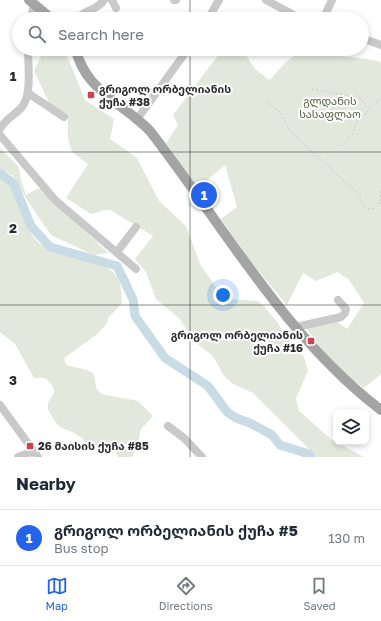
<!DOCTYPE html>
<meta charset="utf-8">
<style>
:root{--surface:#fff;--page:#f2f2f3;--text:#1f2937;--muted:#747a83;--line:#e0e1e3;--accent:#2563eb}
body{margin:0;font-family:"Golos Text","Noto Sans Georgian",sans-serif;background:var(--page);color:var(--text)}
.controls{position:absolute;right:12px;bottom:12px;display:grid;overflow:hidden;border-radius:8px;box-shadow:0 2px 6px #0003}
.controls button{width:36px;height:36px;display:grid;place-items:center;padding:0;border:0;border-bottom:1px solid var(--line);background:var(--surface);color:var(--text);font:20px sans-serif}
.you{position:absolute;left:223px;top:295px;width:14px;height:14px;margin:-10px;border:3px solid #fff;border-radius:50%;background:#1a73e8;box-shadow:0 0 0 6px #1a73e833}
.badge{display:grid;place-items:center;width:26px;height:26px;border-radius:50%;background:var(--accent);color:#fff;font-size:13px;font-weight:700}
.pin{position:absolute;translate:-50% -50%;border:2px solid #fff;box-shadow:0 1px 4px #0006}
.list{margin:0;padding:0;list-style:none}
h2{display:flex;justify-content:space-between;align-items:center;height:52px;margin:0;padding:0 16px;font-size:17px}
h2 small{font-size:13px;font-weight:400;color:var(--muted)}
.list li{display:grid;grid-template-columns:26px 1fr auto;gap:12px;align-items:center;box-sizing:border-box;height:56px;padding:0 16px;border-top:1px solid var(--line)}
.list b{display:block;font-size:15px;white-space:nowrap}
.list p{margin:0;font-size:13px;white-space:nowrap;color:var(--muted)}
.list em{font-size:13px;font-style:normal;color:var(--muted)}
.icon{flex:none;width:22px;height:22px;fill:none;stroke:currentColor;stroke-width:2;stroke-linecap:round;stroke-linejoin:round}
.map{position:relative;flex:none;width:381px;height:457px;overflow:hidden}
.search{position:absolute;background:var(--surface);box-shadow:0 2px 6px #0003;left:12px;right:12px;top:12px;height:44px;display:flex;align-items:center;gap:10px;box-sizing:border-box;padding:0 14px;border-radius:22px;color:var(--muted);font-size:15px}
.sheet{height:108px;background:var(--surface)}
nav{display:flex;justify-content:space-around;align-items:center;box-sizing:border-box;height:56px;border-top:1px solid var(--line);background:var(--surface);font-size:11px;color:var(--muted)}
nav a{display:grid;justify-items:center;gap:2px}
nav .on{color:var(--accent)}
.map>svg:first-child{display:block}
.green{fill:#e2e8db}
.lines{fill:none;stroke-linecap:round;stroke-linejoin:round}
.river{stroke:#c9dce6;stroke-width:9}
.path{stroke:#c9c9c9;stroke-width:1;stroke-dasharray:2 2;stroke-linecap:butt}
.minor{stroke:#c9c9c9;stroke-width:8}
.major{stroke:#a4a4a4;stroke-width:10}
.grid{fill:none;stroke:#2c2c2c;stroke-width:1;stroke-opacity:0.55}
.poi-dot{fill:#cf4251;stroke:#fff;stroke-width:1.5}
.labels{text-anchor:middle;stroke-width:4;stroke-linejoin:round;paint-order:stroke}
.poi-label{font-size:11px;font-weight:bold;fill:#2c2c2c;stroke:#fff;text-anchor:start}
.park-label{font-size:11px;fill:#50623f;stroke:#fff}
.grid-label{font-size:13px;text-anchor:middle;font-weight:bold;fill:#2c2c2c;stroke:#fff;stroke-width:4;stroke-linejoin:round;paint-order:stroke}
</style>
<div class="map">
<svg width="381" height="457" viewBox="0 0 381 457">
<rect width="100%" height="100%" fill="#fff"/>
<g class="green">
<path d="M50 49H61L68 58 85 100 114 119 110 139 137 158 159 201 186 226 200 264 217 289 228 299 257 301 263 305 278 323 284 335 304 357 308 371 296 398 299 411 332 440 364 457H317L253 393 233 384 224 376 213 356 195 342 179 318 156 299 146 272 135 259 153 236 110 210C103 209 98 213 91 214L66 198 88 164 72 152 68 138V116L49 103 34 71 41 56Z"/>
<path d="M223 49H242L255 69 269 80C277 73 285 61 294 56 303 51 369 58 381 62V374L364 388C340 372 321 350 305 326L335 320 347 329 364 303 349 280 338 272 316 281 303 273 287 305 250 261 221 219 237 207 225 165 198 188 166 143 178 125 173 115Z"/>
<polygon points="0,148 19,167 21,180 26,195 37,189 42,189 108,253 93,255 51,235 31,206 13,176 0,168"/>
<path d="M0 176C4 180 9 185 12 190 22 208 24 233 43 246 63 259 109 256 119 281 122 287 121 296 122 303L108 318 106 325 96 335 64 358 66 365 87 370 94 374 96 388 101 394 138 401 153 416 141 429 137 448 132 457H118L115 450 104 445 89 448C86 444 83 438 79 436 64 426 61 433 50 413 40 397 67 397 45 378H34L15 344 0 332Z"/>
</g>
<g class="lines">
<polyline class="river" points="0,173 14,184 31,226 50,247 117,266 133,299 135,316 165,358 208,386 227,412 236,418 250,423 272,435 280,445 309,454 311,457"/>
<g class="path">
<polyline points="312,89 360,98 370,108"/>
<polyline points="265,101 281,113 289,130 358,194 366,209 373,209 380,202"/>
<polyline points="341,146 354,132 356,123 381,98"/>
<polyline points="381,191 380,202 381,204"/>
</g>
<g class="minor">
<polyline points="112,0 116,8"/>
<polyline points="174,0 176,0"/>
<polyline points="266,0 301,19"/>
<polyline points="31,19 34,4"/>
<path d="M77 19C84 9 97 11 104 0"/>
<polyline points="208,19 219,0"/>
<polyline points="323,19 332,0"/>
<polyline points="362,38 381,45"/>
<polyline points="28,93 64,117"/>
<polyline points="138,118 188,49"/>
<path d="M0 129C5 119 15 115 22 107 32 95 28 65 28 49"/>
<polyline points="0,135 55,200 136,269"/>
<polyline points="117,252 136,227"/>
<polyline points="296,327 341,317 345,313 346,309 338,300"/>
<polyline points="0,405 38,457"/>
<polyline points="168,426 184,438 202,457"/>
<polyline points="18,457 35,451"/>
</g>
<g class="major">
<polyline points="29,0 52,19"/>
<path d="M75 49C79 60 83 71 91 80 107 100 132 112 150 131 223 225 285 337 381 410"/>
</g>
</g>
<path class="grid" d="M190 0V19M190 49V457M0 152H381M0 305H381"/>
<g class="poi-dot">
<rect x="87" y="91" width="8" height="8" rx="2"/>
<rect x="307" y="337" width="8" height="8" rx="2"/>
<rect x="26" y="442" width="8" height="8" rx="2"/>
</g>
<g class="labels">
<g class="poi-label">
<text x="99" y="93">გრიგოლ ორბელიანის<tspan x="99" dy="13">ქუჩა #38</tspan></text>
<text x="303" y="339" text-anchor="end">გრიგოლ ორბელიანის<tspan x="303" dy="13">ქუჩა #16</tspan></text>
<text x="38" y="450">26 მაისის ქუჩა #85</text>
</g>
<g class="park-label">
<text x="330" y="105">გლდანის<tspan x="330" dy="13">სასაფლაო</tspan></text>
</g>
</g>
<g class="grid-label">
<text x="13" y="81">1</text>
<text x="13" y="233">2</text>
<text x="13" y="385">3</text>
</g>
</svg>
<div class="controls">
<button><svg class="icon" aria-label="layers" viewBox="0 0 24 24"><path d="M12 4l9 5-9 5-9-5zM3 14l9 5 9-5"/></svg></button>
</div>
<div class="you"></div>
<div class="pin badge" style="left:204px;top:195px">1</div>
<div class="search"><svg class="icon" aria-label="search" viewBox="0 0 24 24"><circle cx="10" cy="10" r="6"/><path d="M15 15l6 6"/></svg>Search here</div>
</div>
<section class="sheet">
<h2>Nearby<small></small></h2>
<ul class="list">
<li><span class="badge">1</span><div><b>გრიგოლ ორბელიანის ქუჩა #5</b><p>Bus stop</p></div><em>130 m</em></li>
</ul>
</section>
<nav>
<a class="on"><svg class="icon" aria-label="map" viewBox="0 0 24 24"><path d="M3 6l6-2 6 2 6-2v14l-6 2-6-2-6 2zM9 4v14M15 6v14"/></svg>Map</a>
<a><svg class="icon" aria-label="directions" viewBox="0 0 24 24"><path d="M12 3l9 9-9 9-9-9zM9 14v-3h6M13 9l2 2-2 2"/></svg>Directions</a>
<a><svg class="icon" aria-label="saved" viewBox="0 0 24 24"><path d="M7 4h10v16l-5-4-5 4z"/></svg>Saved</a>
</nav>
